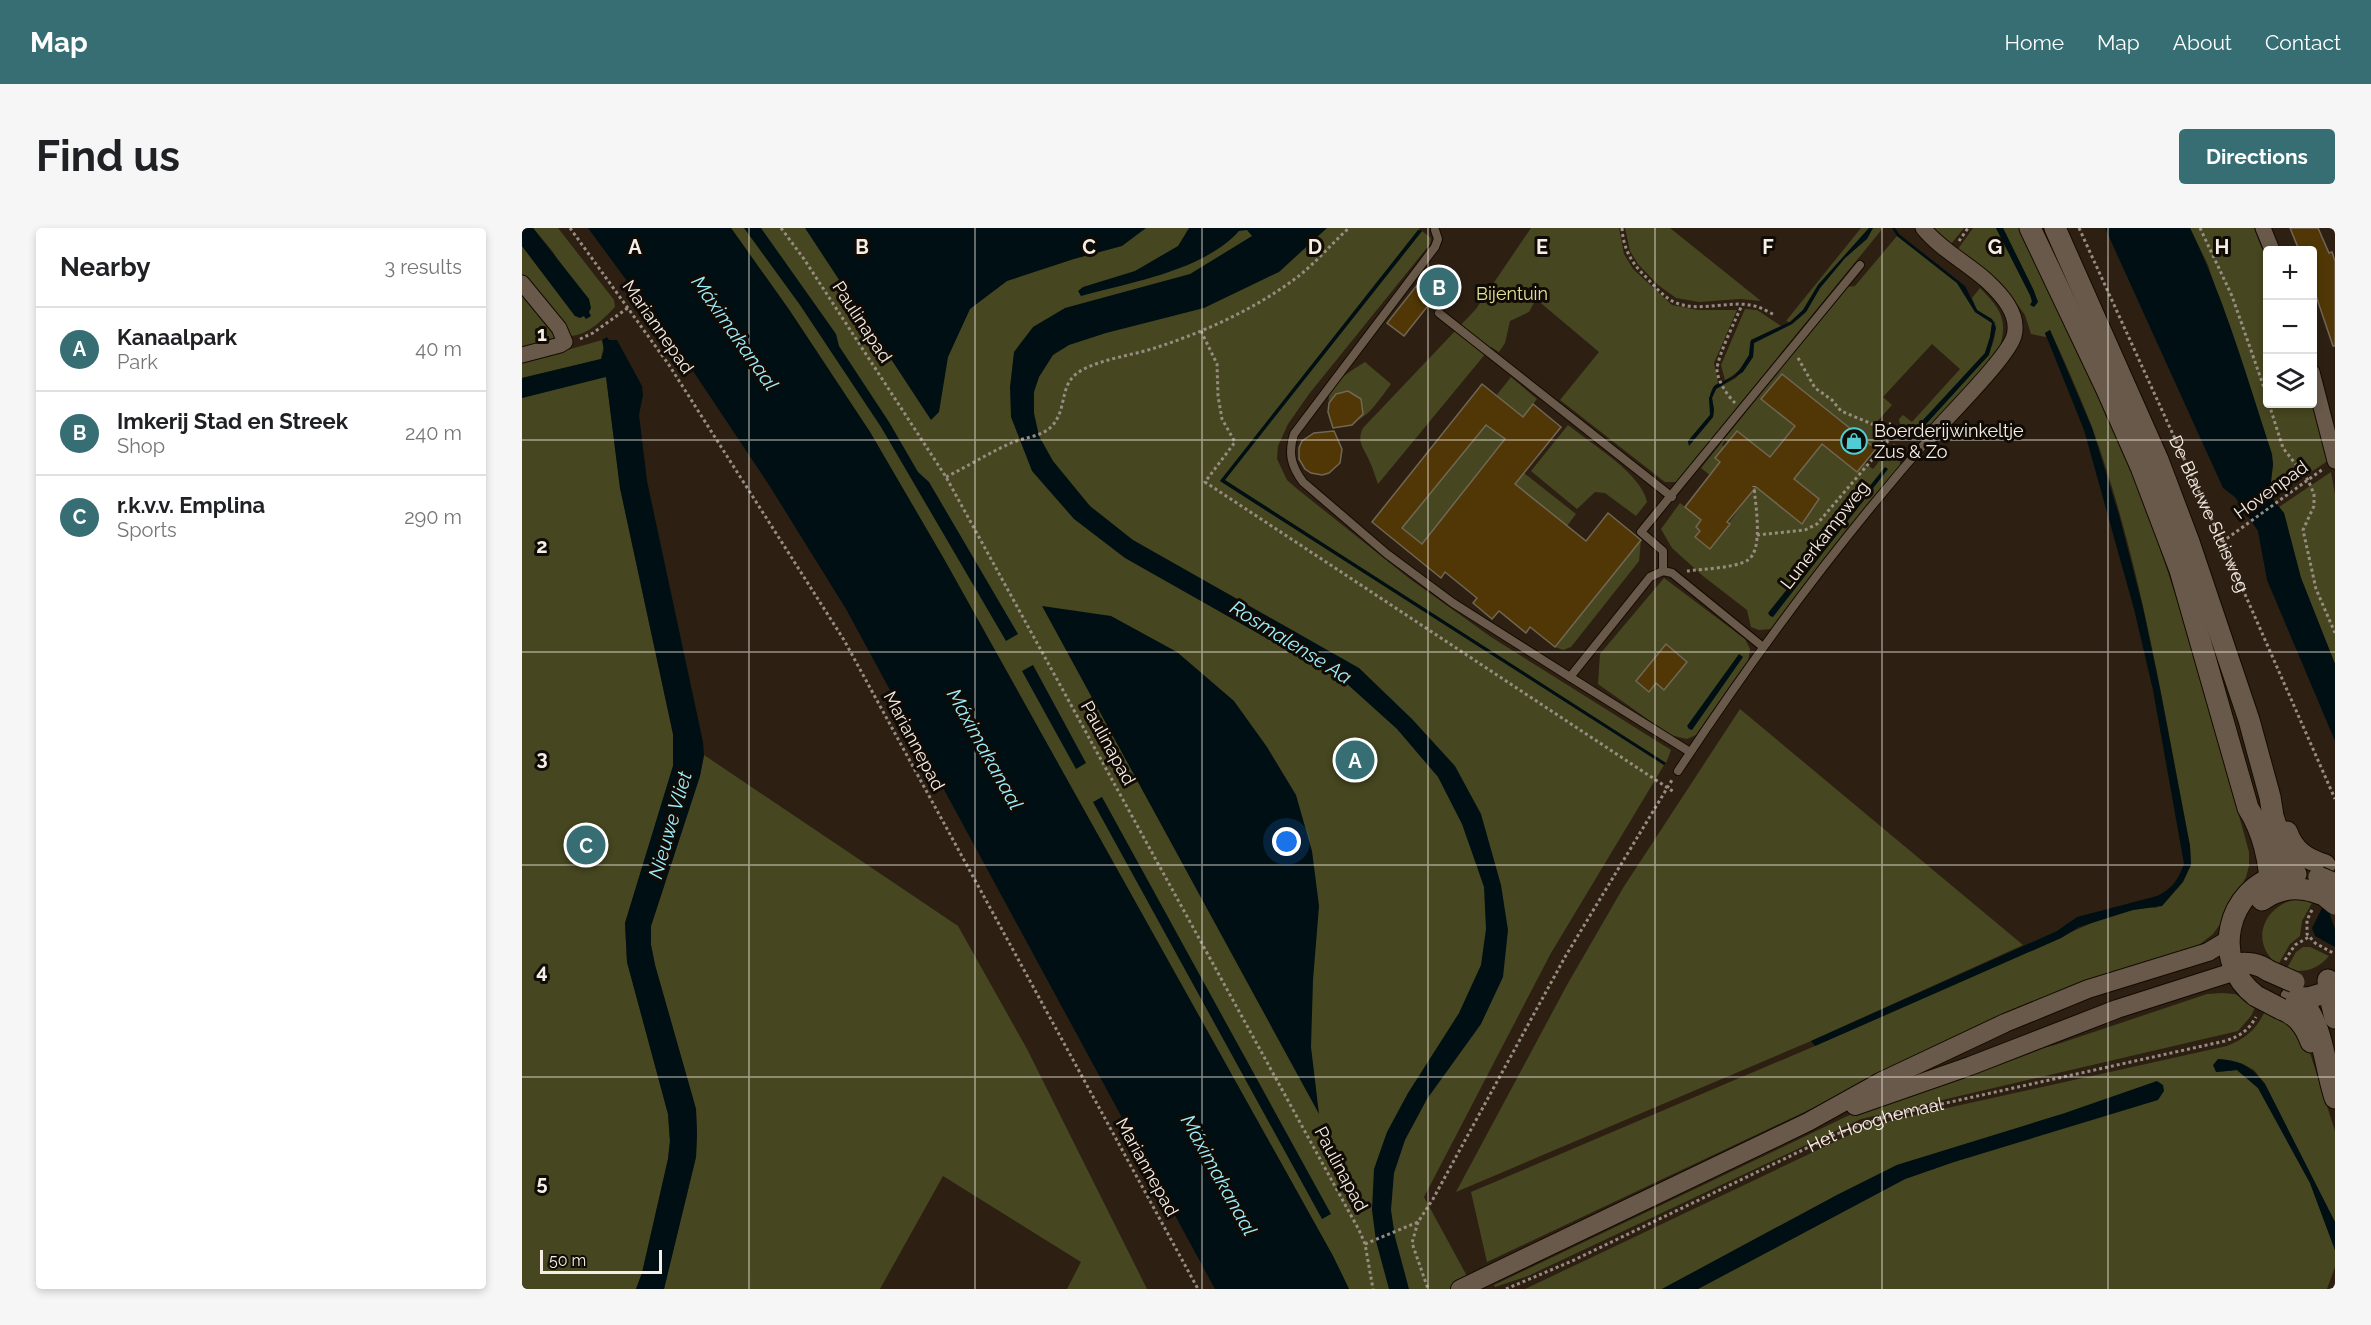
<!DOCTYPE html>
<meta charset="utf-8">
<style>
:root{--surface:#fff;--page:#f6f6f6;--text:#202124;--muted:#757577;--line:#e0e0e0;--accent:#366e73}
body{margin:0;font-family:Raleway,sans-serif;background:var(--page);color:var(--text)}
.controls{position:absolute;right:18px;top:18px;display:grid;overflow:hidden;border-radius:6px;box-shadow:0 3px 9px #0003}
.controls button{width:54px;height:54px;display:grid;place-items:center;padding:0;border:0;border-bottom:2px solid var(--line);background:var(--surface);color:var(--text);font:30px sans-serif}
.scale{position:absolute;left:18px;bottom:15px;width:122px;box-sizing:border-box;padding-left:6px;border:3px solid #f6ede4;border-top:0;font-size:16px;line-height:21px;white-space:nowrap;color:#f6ede4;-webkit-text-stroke:4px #110b06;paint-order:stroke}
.you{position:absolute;left:765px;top:614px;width:21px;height:21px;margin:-15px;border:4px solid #fff;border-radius:50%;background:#1a73e8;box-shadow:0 0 0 9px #1a73e833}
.badge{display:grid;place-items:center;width:39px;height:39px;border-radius:50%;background:var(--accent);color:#fff;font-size:20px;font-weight:700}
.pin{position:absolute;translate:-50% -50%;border:3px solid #fff;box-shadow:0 2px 6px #0006}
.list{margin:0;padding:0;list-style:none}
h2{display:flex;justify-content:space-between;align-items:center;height:78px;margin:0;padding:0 24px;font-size:26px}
h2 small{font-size:20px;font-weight:400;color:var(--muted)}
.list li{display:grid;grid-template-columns:39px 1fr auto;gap:18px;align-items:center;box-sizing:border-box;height:84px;padding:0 24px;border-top:2px solid var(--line)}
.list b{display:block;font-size:22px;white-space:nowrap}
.list p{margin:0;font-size:20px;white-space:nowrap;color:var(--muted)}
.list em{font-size:20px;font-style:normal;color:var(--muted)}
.icon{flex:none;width:33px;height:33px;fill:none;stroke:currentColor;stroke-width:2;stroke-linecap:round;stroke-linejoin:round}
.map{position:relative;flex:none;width:1813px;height:1061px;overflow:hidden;border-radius:6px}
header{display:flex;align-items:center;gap:36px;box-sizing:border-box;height:84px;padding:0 30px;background:var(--accent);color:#fff}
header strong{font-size:28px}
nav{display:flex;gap:33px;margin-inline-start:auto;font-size:21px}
.intro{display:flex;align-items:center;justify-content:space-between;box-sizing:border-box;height:144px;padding:0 36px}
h1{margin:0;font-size:42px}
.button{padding:15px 27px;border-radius:6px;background:var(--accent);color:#fff;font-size:21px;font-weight:700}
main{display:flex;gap:36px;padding:0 36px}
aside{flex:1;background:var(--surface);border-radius:6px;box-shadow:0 3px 9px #0003}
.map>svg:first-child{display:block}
.green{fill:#464720}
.water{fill:#000f13}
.building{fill:#503705;stroke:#726756;stroke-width:1.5;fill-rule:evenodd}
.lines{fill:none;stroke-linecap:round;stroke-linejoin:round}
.service-casing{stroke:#150a01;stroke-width:10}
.minor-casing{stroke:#150a01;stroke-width:17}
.tertiary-casing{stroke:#150a01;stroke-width:20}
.secondary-casing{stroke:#150a01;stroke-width:23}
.path{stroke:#978c81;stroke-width:3;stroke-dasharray:3 3;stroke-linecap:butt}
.service{stroke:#68594a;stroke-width:8}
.minor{stroke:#68594a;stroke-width:15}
.tertiary{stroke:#68594a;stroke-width:18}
.secondary{stroke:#68594a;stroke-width:21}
.secondary-bridge-casing{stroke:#150a01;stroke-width:23;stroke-linecap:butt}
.secondary-bridge{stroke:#68594a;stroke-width:21}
.grid{fill:none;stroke:#f6ede4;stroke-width:1.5;stroke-opacity:0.55}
.labels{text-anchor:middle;stroke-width:6;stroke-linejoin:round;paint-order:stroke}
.park-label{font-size:18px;fill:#dfe293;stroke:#110b06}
.street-label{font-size:18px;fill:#f6ede4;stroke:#110b06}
.poi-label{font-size:18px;fill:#f6ede4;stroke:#110b06;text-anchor:start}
.water-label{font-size:20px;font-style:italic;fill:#9eeffd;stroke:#110b06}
.grid-label{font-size:20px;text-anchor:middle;font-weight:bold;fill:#f6ede4;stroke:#110b06;stroke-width:6;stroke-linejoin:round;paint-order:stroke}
</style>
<header>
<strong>Map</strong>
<nav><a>Home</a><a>Map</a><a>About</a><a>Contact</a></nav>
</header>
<div class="intro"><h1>Find us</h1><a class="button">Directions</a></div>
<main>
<aside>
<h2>Nearby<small>3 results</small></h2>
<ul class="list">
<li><span class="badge">A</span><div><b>Kanaalpark</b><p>Park</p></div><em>40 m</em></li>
<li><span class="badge">B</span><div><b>Imkerij Stad en Streek</b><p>Shop</p></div><em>240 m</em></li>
<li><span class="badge">C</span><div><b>r.k.v.v. Emplina</b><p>Sports</p></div><em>290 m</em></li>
</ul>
</aside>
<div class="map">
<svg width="1813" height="1061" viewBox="0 0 1813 1061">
<rect width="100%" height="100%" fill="#2d2013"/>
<g class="green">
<path d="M11 0H36L92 72 93 79C81 91 66 108 47 108L0 50V18L53 88H62L64 91 67 84 31 24Z"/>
<polygon points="209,0 898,0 698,253 1142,537 1029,725 902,969 952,1061 827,1061 811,1028 422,331 348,204 268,83"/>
<path d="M1009 0H1097L1102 26 1111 41 1150 77 1176 82H1215L1192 135 1196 155C1184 163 1189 175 1188 187L1166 213 1167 217 1191 189 1192 182 1190 170 1194 161 1214 150 1231 129 1232 115 1270 96 1284 84 1298 60 1323 30 1344 11 1351 0H1361L1154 254H1143L1038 172 1077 124 1014 71 1007 84 988 93 983 115 977 124 969 119 856 256C853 248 851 240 847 232 842 220 834 214 841 200L954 81Z"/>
<polygon points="1103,0 1148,0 1239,73 1218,71 1177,74 1154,70 1136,57 1116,36 1108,23"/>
<polygon points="1339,0 1347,0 1296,57 1281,82 1268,94 1264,93"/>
<polygon points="1411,0 1442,0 1429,16"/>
<path d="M1451 0H1474L1508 67 1512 79V63L1481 0H1498C1541 92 1588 183 1623 279 1665 392 1695 508 1727 624V638L1724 649 1699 695 1691 706 1673 720 1460 800 965 1034 949 964 1293 818 1539 710C1555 699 1616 676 1634 680L1669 637 1668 618C1641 478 1619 334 1570 199 1557 166 1543 134 1528 102L1523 105 1524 109 1509 106 1503 87 1480 56 1436 21Z"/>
<polygon points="1668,0 1732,0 1745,34 1746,176 1790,176 1807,232 1750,270 1748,262 1751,236 1686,37"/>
<polygon points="900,3 909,10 908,16 787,166 766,196 756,218 755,231 765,252 774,260 888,351 969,409 1149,522 1144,535 702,252"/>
<path d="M1375 8 1435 55 1453 84 1470 95 1468 109 1463 125 1401 193 1402 195 1404 196 1466 127C1471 117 1475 105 1473 94L1455 82 1450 70 1458 60C1478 80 1487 92 1477 121L1405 206 1384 208 1379 203 1377 191 1381 187 1390 194 1438 141 1410 116 1361 169 1370 177 1352 197 1364 208 1354 221 1260 146 1240 171 1273 198 1248 229 1215 203 1206 214 1203 212 1200 217 1202 219 1193 230 1215 247 1204 260 1179 240 1324 59 1333 58Z"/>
<polygon points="0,64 34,106 34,111 0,121"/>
<path d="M1223 81 1235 82 1259 98 1229 112C1227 117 1228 121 1227 127 1224 138 1213 147 1203 152L1199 137Z"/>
<polygon points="80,112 82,116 79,131 0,150 0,135"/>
<path d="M843 134 869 156C855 174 844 196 819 196 816 190 808 182 807 175 804 156 829 143 843 134Z"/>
<polygon points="84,148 98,260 151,506 151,538 103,695 105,734 146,886 148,913 146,931 120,1045 114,1061 0,1061 0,170"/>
<polygon points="989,149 1015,171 900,316 880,300 981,174 974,168"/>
<path d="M1046 197C1068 215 1120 246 1125 274L1114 288 1083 265 1073 264 1055 281 1009 243Z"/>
<polygon points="1372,215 1378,223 1378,238 1303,329 1249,401 1237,402 1229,399 1225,382 1181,348 1150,320 1139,301 1158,275 1179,292 1174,298 1178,303 1173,309 1188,321 1227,267 1215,257 1242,251 1239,263 1280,296 1287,286 1272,251 1300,216 1335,244 1343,235 1351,241"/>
<polygon points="1809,244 1813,266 1813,436 1779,350 1762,285 1757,279"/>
<polygon points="1002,245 1054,286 1045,298 928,338"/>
<polygon points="1119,312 1117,333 1049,419 1041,422 1033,419"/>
<polygon points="1142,350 1223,411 1228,421 1226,434 1174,507 1165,511 1148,507 1076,456 1078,426"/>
<polygon points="1218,481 1501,717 1289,813 934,964 1045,757 1101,660"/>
<polygon points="182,527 436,698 505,821 625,1061 545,1061 559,1034 421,948 358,1061 142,1061 174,929 175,906 174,881 133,737 129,717 129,698 178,548"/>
<path d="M1774 671 1791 673 1780 693 1778 708 1768 716 1756 737C1727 714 1741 679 1774 671Z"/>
<path d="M1781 719H1788L1807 728C1795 742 1782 745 1764 742L1774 724Z"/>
<polygon points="1700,765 1713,766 1734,777 1729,788 1716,803 1339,891 1006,1048 973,1059 972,1057 1338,882 1484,829 1533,817 1685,766"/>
<path d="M1743 783 1769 795 1787 822 1813 903V994L1743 856 1732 842 1719 835 1695 844 1715 842 1736 860 1788 955 1813 1022V1039L1805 1061H1176L1383 951 1429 935 1540 886 1375 937 1315 967 1140 1061H1003L1342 900 1371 892 1705 818C1724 810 1734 802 1743 783Z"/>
</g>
<g class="water">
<polygon points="0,0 11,0 67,71 69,80 67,84 69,88 64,91 62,88 58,90 53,88 0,18"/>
<polygon points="66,0 209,0 268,83 348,204 422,331 811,1028 827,1061 693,1061 324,381 247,257 171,143"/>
<polygon points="222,0 239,0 314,106 317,118 367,194 396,244 407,254 496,406 484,413 359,199 278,77"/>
<polygon points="283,0 624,0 600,18 552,31 485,53 448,81 426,129 417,184 409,192"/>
<path d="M667 0H805L757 44 682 80 584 105 547 117 531 127 517 149 512 164V185L517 208 531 233 568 278 611 312 837 440 890 491 933 538 959 586 979 657 986 702 981 749 959 796 905 871 883 912 872 945 869 982 873 1009 887 1061H867L854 1013 850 982 852 941 865 904 886 865 937 785 959 737 964 701 962 659 940 596 916 549 875 501 824 455 603 330 552 291 510 243 489 189 488 159 492 124 511 99 543 80 668 46 730 8 725 2 717 3C681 43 609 54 559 68L556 63 561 59 613 43 656 18Z"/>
<polygon points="1347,0 1351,0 1345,11 1323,30 1298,60 1284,84 1270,96 1232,115 1231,129 1221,144 1194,161 1190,170 1192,182 1191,189 1167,218 1166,213 1188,187 1187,170 1192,158 1212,148 1218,141 1227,127 1229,112 1268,94 1281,82 1296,57"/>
<polygon points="1370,0 1373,0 1377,6 1443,58 1455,82 1470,91 1474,100 1467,127 1404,196 1400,193 1463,125 1468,109 1470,95 1453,84 1435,55 1375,8"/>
<polygon points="1474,0 1481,0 1512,63 1516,74 1512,79 1508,77 1510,73 1508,67"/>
<path d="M1583 0H1668C1703 72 1725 150 1750 226L1751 236 1748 262 1750 270 1762 285 1779 350 1813 436V513L1745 352 1736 303 1713 269 1701 260Z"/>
<polygon points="896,2 900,3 703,252 1144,535 1142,537 698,253"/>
<path d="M1528 102 1570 200 1597 287 1621 380 1638 461 1668 618 1669 637 1661 654 1640 678 1611 682 1557 699 1539 710 1293 818 1289 813 1535 703 1555 689 1635 668C1650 661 1656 652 1662 636L1631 462 1612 381 1562 202 1523 105Z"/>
<polygon points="85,109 87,112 95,112 120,158 121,167 117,187 125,253 181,514 182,527 178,548 129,698 129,717 133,737 174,881 175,906 174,929 142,1061 114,1061 120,1045 146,931 148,913 146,886 105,734 103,695 151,538 151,506 98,260 84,149 0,170 0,150 79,131 82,122 80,112"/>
<polygon points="1363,239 1366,241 1251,389 1248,388 1246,385"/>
<polygon points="520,378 589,388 655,424 712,473 745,519 774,567 790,623 797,678 791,752 789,819 797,886"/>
<polygon points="1217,426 1221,429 1170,502 1167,501 1165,498"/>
<polygon points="511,437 564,535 554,541 500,443"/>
<polygon points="580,569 809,986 800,991 571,574"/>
<polygon points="1813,654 1813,678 1808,687 1813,701 1813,719 1793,708 1790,700"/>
<path d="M1696 831C1718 832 1730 839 1743 856L1813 994V1022L1788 955 1736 860 1715 842 1694 844 1691 837Z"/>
<polygon points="1635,853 1641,857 1642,863 1636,872 1429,935 1383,951 1176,1061 1140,1061 1315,967 1375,937 1540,886"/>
</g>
<g class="building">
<polygon points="1768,0 1796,0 1807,25 1810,24 1813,33 1813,118 1811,118 1791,59 1791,22 1777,22"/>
<polygon points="907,42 924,55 882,108 865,95"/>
<polygon points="1260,146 1354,221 1335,244 1300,216 1272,251 1297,271 1280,296 1234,259 1205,294 1208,296 1188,321 1173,309 1178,303 1174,299 1179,292 1163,279 1198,234 1193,230 1215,203 1248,229 1273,198 1239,171"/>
<path d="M960 156 1001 189 1011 176 1039 199 993 256 1064 313 1086 285 1119 312 1033 419 1008 399 1004 405 977 383 970 391 951 375 955 370 923 344 919 350 850 294ZM964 197 983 211 900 316 880 300Z"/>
<polygon points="826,163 839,171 841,186 830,197 811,200 806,184 807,175 814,166"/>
<polygon points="812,203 820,221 818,235 807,245 800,247 789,245 783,241 777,231 777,220 780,213 792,205"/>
<polygon points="1144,416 1165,434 1142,462 1134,455 1127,464 1114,453"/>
</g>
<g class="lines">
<g class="service-casing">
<g id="service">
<path d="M913 2 916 11 913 19 772 206C766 225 769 238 781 254L865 326 931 375 1048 449 1128 349 1141 343 1150 345 1241 419"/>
<polyline points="917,85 1150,269"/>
<polyline points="1141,343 1141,323 1119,304 1338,37"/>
<polyline points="1048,449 1168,524"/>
<path d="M1156 543C1233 426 1317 313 1410 207"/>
</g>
</g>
<g class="minor-casing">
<g id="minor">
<path d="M1401 0C1418 21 1445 35 1465 53 1479 66 1498 86 1492 108 1486 129 1427 187 1410 207"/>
<polyline points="1741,0 1750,22"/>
<polyline points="0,55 37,100 43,114 38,117 0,127"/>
<polyline points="1790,144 1813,233"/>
</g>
</g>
<g class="tertiary-casing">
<g id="tertiary">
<polyline points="1333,878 1448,838 1595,781 1714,743"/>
<polyline points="938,1061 1286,894 1358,854 1483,795 1566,761 1686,724 1706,712"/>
</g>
</g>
<g class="secondary-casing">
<g id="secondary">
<path d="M1508 0 1585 162 1619 239 1658 342 1726 580C1742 605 1748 637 1749 666"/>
<polyline points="1533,0 1636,232 1667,314 1727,492 1748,569 1751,588 1764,629 1774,646"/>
<path d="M1765 604C1772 624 1785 631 1803 637"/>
<path d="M1740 672C1755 661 1771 658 1790 663"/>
<path d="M1711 736C1725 734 1736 735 1747 743"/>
<polyline points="1806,752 1807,765 1813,790"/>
<path d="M1734 768C1688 734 1704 659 1760 647"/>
<polyline points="1769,769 1786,770 1813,762"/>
<path d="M1779 771C1802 800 1802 836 1813 870"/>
<path d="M1759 781C1775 787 1783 798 1789 814"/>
</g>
</g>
<g class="path">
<polyline points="48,0 147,137 322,412 676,1061"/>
<polyline points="259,0 282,31 424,249 837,1002 843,1016 851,1061"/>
<path d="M1100 0C1101 18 1108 33 1121 46 1130 55 1140 68 1152 74 1178 86 1210 70 1236 79 1242 81 1248 85 1253 87"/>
<path id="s1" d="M1557 0 1700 314 1813 571"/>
<polyline points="1678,0 1710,68 1746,171"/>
<polyline points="1437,13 1446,0"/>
<polyline points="679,103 695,136 696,168 700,191 713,214 683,254 1152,564"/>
<polyline points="58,111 71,105 107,79"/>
<polyline points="1276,130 1293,160 1310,172 1319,183 1350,196 1369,196"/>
<path d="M1213 175C1205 167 1195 152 1195 141 1196 127 1214 91 1220 77"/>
<polyline points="1747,176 1761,220 1786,252 1792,266 1792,278 1781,302 1794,361 1813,405"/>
<path d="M424 249C446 238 467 225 489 215 502 209 520 209 530 198 547 179 535 154 562 141 584 130 612 127 636 119 684 103 733 81 774 50 793 36 809 16 827 0"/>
<polyline points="1235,307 1283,302 1295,296 1372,206"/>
<polyline points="1700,314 1801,241"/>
<path d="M1165 343C1180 341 1214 340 1226 332 1242 321 1233 275 1232 258"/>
<polyline points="1790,682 1785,692 1785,706 1793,715 1813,726"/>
<polyline points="1763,732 1773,717 1787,709"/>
<polyline points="896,994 890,1015 906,1061"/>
<polyline points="843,1016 896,994 911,971 1043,729 1150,552"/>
<path id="s2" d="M984 1061 1050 1033 1314 906 1370 887 1703 813C1718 808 1726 803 1734 789"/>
</g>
<use href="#service" class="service"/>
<use href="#minor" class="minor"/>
<use href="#tertiary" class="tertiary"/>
<use href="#secondary" class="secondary"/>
<g class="secondary-bridge-casing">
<g id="secondary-bridge">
<polyline points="1797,649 1813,656"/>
<polyline points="1790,663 1802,667 1813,676"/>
<polyline points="1747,743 1772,754"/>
<polyline points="1734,768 1759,781"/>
</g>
</g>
<use href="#secondary-bridge" class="secondary-bridge"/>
</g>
<path class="grid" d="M227 0V1061M453 0V1061M680 0V1061M906 0V1061M1133 0V1061M1360 0V1061M1586 0V1061M0 212H1813M0 424H1813M0 637H1813M0 849H1813"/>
<defs>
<g id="shop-ring" transform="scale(1.35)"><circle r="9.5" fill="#110b06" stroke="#51ccd4" stroke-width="1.5"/><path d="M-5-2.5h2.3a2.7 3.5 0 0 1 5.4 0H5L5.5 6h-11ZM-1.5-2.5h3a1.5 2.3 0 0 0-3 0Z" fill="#51ccd4"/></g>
</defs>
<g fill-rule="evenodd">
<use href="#shop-ring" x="1332" y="213"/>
</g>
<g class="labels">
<g class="park-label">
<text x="990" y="72">Bijentuin</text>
</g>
<g class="street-label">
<text transform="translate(340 94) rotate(57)" y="6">Paulinapad</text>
<text transform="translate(136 99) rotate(55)" y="6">Mariannepad</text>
<text transform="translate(1749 262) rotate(-36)" y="6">Hovenpad</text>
<text dy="6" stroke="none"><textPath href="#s1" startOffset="314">De Blauwe Sluisweg</textPath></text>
<text transform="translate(1303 307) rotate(-52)" y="6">Lunerkampweg</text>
<text transform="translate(392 513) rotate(62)" y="6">Mariannepad</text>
<text transform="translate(586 515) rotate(61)" y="6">Paulinapad</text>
<text dy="6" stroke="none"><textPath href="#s2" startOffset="405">Het Hooghemaal</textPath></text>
<text transform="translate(625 939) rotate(61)" y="6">Mariannepad</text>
<text transform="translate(819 941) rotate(62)" y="6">Paulinapad</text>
</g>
<g class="poi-label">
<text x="1352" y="209">Boerderijwinkeltje<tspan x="1352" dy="21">Zus &amp; Zo</tspan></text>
</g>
<g class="water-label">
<text transform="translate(213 105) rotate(55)" y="7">Máximakanaal</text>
<text transform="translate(769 414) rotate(32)" y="7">Rosmalense Aa</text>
<text transform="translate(463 521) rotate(61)" y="7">Máximakanaal</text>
<text transform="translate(148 597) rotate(-74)" y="7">Nieuwe Vliet</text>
<text transform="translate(697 947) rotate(61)" y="7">Máximakanaal</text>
</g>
</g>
<g class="grid-label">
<text x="113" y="26">A</text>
<text x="340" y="26">B</text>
<text x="567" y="26">C</text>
<text x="793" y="26">D</text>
<text x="1020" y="26">E</text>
<text x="1246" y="26">F</text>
<text x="1473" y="26">G</text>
<text x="1700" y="26">H</text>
<text x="20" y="113">1</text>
<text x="20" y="325">2</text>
<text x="20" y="537">3</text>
<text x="20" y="750">4</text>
<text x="20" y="962">5</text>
</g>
</svg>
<div class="controls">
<button>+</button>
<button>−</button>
<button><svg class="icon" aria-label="layers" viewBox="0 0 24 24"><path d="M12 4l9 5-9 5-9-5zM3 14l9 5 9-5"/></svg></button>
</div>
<div class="scale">50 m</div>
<div class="you"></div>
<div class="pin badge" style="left:833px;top:532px">A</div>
<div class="pin badge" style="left:917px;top:59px">B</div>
<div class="pin badge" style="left:64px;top:617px">C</div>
</div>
</main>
